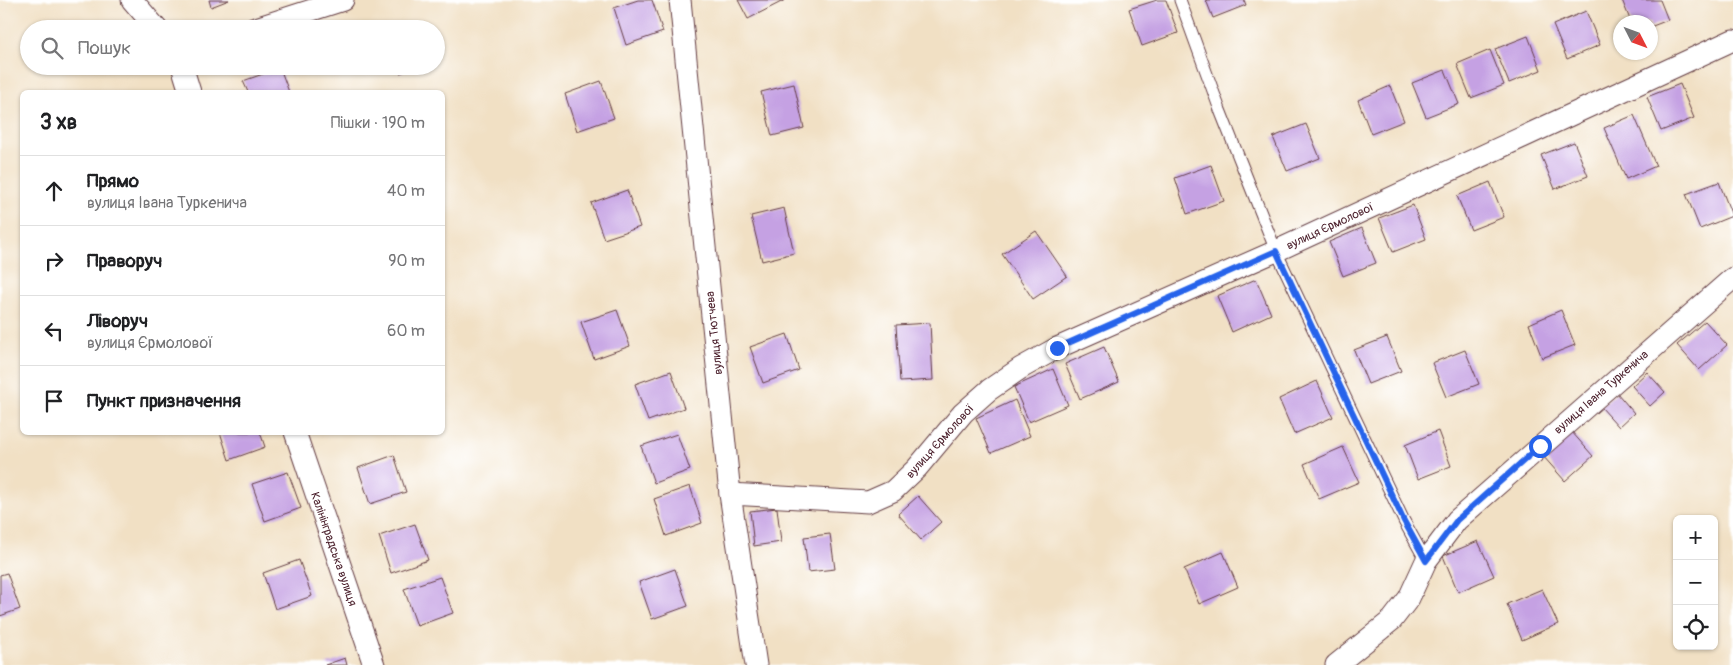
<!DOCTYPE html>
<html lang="uk">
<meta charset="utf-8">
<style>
:root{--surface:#fff;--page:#f6f6f6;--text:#202124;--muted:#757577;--line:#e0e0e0}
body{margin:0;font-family:Pangolin,sans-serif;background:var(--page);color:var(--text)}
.controls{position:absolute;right:15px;bottom:15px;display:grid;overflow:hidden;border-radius:8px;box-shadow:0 1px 4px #0004}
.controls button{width:45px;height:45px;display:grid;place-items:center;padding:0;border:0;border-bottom:1px solid var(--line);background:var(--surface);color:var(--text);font:25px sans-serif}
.compass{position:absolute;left:1613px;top:15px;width:45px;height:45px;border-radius:50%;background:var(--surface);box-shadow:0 1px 4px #0004;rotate:132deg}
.stop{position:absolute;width:15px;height:15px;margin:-11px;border:4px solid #2563eb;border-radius:50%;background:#fff}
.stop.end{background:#2563eb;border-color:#fff;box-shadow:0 1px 5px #0008}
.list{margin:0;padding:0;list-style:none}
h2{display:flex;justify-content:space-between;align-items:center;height:65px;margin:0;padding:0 20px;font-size:21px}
h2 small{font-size:16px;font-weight:400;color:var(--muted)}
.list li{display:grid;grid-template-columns:32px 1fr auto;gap:15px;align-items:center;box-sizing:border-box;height:70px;padding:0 20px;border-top:1px solid var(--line)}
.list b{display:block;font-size:19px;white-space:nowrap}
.list p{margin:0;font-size:16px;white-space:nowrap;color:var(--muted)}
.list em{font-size:16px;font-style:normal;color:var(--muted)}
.icon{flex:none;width:28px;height:28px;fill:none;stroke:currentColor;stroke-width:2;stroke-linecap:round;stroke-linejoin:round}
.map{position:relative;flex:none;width:1733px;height:665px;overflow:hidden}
.search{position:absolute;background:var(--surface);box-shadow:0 1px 4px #0004;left:20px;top:20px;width:425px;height:55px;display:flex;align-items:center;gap:12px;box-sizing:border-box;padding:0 18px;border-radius:28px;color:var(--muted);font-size:19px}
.panel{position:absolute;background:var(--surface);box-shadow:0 1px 4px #0004;left:20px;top:90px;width:425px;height:345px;border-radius:8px}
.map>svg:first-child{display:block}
.building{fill:#c5a1e3}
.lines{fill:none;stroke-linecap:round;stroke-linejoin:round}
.lane-casing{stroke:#633c42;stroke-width:13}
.street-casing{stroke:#633c42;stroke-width:23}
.lane{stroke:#fff;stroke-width:11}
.street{stroke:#fff;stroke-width:21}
.route{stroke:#2563eb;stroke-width:6}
.labels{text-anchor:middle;stroke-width:4;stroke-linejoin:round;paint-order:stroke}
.street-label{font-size:12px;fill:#4a1f2b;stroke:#fff}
</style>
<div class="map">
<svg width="1733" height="665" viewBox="0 0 1733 665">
<rect width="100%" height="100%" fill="#fff"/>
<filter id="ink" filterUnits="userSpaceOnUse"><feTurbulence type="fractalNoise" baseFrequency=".02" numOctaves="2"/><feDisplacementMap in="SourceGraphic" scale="10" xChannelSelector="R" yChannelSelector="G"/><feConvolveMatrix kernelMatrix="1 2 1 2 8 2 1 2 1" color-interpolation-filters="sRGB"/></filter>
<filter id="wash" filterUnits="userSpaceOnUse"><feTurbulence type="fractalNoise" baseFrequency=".0096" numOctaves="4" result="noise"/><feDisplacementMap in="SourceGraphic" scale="20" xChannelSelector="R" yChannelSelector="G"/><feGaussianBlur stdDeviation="1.12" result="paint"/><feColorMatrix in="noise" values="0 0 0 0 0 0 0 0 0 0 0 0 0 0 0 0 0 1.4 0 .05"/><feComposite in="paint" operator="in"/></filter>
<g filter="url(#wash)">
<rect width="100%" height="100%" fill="#f1e0c4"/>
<g id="blocks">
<g class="building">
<polygon points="209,0 229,0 211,7"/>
<polygon points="638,0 652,0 663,32 626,45 614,8"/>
<polygon points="738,0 785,0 748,19"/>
<polygon points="1157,0 1166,0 1178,33 1142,46 1129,9"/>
<polygon points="1206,0 1244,0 1246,5 1213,18"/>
<polygon points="1622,0 1660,0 1668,20 1650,27 1650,22 1631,22"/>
<polygon points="1586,11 1600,45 1567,59 1553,25"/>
<polygon points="1528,36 1541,70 1509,83 1495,49"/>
<polygon points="1490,50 1504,85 1471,98 1457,64"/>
<polygon points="397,66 417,66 417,67 400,73"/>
<polygon points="280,68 289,92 248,92 243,81"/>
<polygon points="1445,70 1459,104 1426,117 1412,83"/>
<polygon points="601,81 614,118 577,131 565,94"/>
<polygon points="794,84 804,128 772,136 761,92"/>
<polygon points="1680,84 1694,118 1661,131 1647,97"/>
<polygon points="1390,86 1404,121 1371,134 1358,100"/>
<polygon points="1634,115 1656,166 1626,179 1604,128"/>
<polygon points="1306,124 1320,158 1287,171 1273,137"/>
<polygon points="1574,142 1588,176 1555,189 1541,155"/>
<polygon points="1211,165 1224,201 1187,214 1175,178"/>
<polygon points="1490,182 1504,217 1471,230 1457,196"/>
<polygon points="1719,182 1732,216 1700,229 1686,194"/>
<polygon points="627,190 640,227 604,239 591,203"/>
<polygon points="1413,205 1426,239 1393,252 1379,218"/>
<polygon points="784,208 794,253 762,261 751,216"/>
<polygon points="1362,228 1376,263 1343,276 1329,242"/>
<polygon points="1036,231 1067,276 1033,299 1002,254"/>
<polygon points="1256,279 1271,314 1232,332 1217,296"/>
<polygon points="617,310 630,346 594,359 581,322"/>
<polygon points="1561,310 1575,345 1542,358 1529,324"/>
<polygon points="1705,321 1727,345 1699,370 1677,345"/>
<polygon points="930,323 933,380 900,382 896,325"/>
<polygon points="787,334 799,370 763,383 750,347"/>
<polygon points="1387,337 1401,371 1368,384 1354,350"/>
<polygon points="1104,347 1119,382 1080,399 1065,364"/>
<polygon points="1465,350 1479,384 1446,397 1432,363"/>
<polygon points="1053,369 1068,405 1029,422 1014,387"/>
<polygon points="671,371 684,408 648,421 635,384"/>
<polygon points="1647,372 1665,392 1650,406 1632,386"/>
<polygon points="1317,381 1333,417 1294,434 1279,399"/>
<polygon points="1617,393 1634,413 1619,427 1601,407"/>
<polygon points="1015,400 1030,436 991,453 976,418"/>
<polygon points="1438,431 1451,466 1418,479 1405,445"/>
<polygon points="1571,431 1593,456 1565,481 1543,456"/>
<polygon points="220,432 260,432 265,447 229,460"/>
<polygon points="677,434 690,470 654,483 641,446"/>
<polygon points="1343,447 1359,482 1319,499 1304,464"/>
<polygon points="394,455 406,492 370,504 358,468"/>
<polygon points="288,472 301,508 265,521 252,484"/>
<polygon points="690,486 702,523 666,536 654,499"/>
<polygon points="918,496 941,522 921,540 898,514"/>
<polygon points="777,508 781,542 754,546 750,511"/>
<polygon points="415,524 428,560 391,573 379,536"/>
<polygon points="830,534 835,569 808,572 804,537"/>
<polygon points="1478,541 1494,576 1458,592 1443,556"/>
<polygon points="1223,552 1238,587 1199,604 1184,569"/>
<polygon points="299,560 312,596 275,609 263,573"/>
<polygon points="675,569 688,606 652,619 639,582"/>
<polygon points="7,573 20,609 0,616 0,575"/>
<polygon points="440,577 453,613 417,626 404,589"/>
<polygon points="1542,589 1558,624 1522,640 1507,604"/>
<polygon points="345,658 347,665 325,665"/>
</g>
</g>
</g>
<g filter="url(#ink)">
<use href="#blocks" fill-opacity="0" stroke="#633c42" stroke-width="1"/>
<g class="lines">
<g class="lane-casing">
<polyline id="lane" points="1180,0 1220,110 1276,251 1404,521 1426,561"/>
</g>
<g class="street-casing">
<g id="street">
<polyline points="132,0 157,29"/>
<polyline points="680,0 730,494 756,665"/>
<polyline points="253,29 343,0"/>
<polyline points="182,66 190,92"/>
<polyline points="295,432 374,665"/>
<polyline points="730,494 868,502 893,491 917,468 963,413 989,390 1021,368 1057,348 1276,251 1733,40"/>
<polyline points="1336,665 1392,620 1409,598 1426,561 1457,520 1733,278"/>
</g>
</g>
<use href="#lane" class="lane"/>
<use href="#street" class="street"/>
</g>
</g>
<g class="lines" filter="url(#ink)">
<polyline class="route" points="1057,348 1276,251 1404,521 1426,561 1457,520 1540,446"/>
</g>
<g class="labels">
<g class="street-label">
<text transform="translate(1330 226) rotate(-25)" y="4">вулиця Єрмолової</text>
<text transform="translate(714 333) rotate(-96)" y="4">вулиця Тютчева</text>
<text transform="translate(1601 392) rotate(-41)" y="4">вулиця Івана Туркенича</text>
<text transform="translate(940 441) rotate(-48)" y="4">вулиця Єрмолової</text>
<text transform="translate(334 549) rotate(71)" y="4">Калінінградська вулиця</text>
</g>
</g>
</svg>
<div class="controls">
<button>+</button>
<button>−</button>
<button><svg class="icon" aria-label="locate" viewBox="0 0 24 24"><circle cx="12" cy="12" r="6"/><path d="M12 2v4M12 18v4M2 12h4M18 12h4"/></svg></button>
</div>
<svg class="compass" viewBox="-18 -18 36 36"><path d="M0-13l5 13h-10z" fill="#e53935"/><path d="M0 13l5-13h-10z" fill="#757577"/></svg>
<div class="stop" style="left:1540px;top:446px"></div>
<div class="stop end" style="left:1057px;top:348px"></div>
<div class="search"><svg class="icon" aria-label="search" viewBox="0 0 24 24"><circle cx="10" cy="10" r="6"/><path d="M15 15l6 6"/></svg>Пошук</div>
<section class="panel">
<h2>3 хв<small>Пішки · 190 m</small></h2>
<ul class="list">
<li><svg class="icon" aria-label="ahead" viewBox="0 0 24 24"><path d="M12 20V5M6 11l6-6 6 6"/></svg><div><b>Прямо</b><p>вулиця Івана Туркенича</p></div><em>40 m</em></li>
<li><svg class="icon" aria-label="right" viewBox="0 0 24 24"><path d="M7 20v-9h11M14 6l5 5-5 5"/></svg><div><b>Праворуч</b></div><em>90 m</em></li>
<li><svg class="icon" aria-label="left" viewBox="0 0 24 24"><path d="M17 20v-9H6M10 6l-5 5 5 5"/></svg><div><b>Ліворуч</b><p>вулиця Єрмолової</p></div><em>60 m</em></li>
<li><svg class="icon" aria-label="arrive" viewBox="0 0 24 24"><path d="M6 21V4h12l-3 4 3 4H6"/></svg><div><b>Пункт призначення</b></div></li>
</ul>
</section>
</div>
